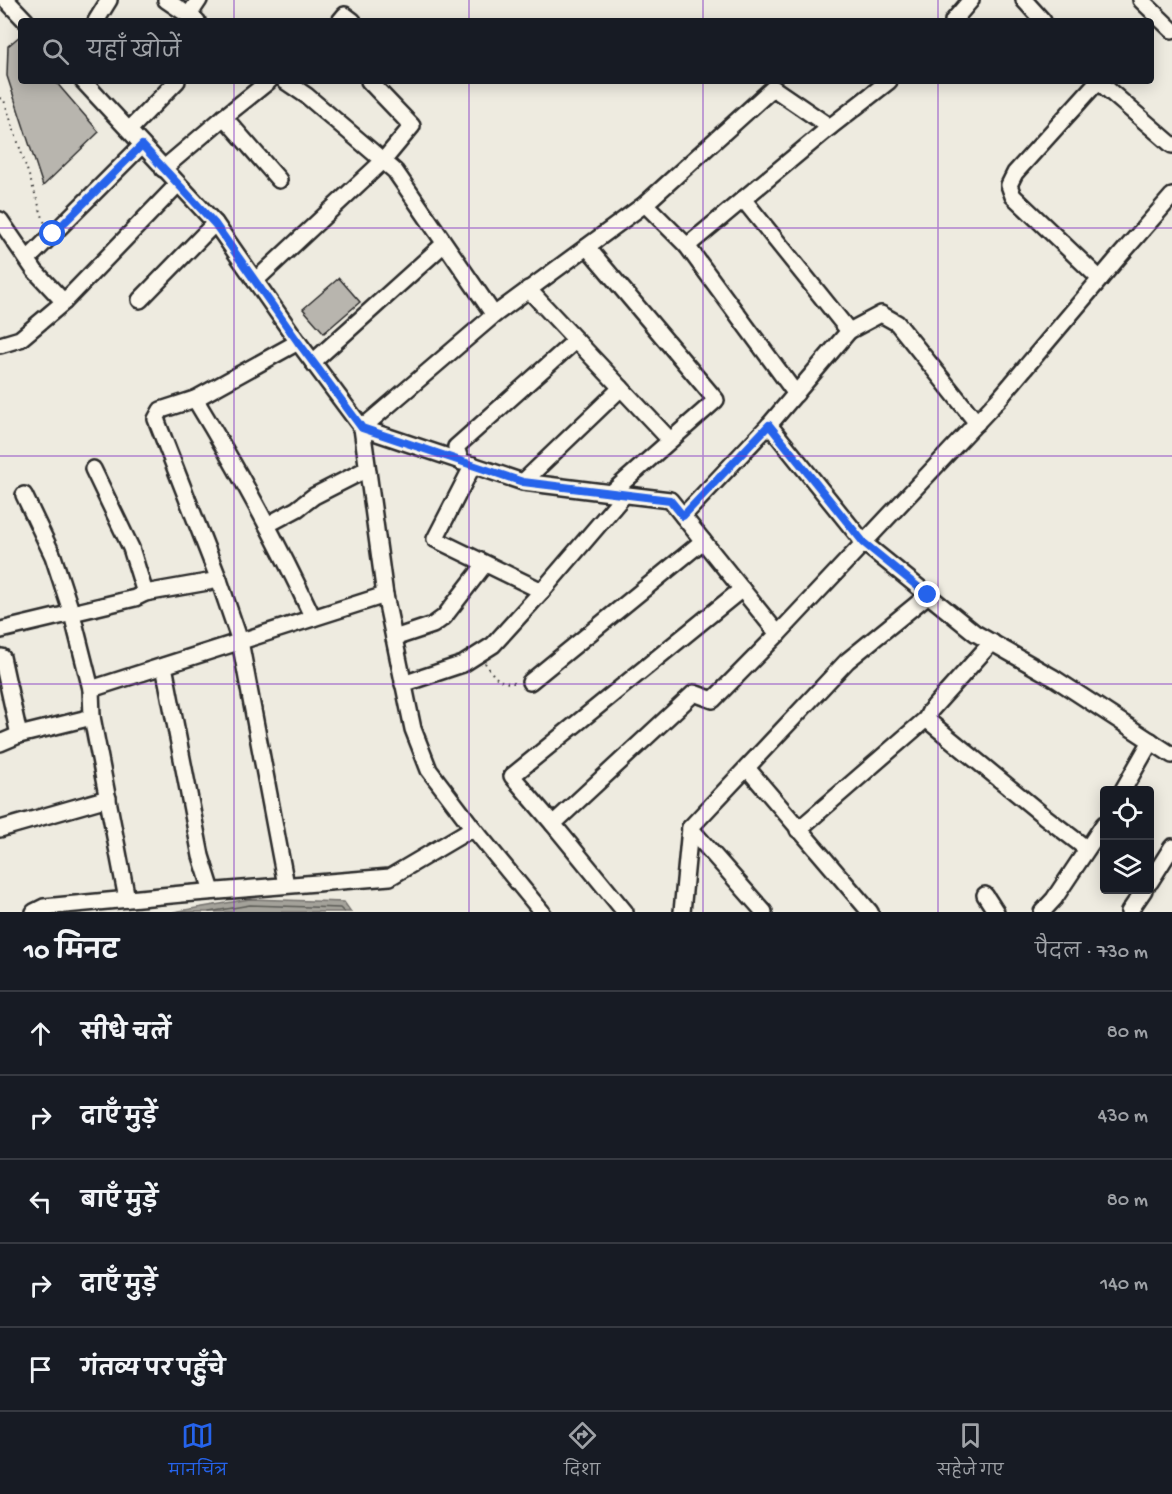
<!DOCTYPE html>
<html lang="hi">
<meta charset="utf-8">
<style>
:root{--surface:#171b24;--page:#20242c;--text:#f1f3f6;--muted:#9ea1a6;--line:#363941;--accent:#2563eb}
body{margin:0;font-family:"Gochi Hand","Playpen Sans Deva",sans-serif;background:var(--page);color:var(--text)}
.controls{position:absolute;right:18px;bottom:18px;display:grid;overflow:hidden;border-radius:6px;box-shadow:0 3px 15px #0003}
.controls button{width:54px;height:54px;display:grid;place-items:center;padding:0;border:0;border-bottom:2px solid var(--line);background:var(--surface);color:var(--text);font:30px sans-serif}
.stop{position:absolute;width:18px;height:18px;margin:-14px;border:4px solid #2563eb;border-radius:50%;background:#fff}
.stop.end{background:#2563eb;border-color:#fff;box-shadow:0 2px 6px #0008}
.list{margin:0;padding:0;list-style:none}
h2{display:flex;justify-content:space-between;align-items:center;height:78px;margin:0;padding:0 24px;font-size:26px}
h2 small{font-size:20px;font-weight:400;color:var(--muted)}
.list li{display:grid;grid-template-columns:39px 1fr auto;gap:18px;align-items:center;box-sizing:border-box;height:84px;padding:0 24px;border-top:2px solid var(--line)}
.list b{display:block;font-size:22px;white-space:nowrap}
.list em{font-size:20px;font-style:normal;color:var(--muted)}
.icon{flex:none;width:33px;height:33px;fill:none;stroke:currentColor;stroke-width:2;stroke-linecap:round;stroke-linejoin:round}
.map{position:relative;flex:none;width:1172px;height:912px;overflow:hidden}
.search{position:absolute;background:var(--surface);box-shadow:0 3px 15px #0003;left:18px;right:18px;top:18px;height:66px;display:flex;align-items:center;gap:15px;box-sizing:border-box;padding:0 21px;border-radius:6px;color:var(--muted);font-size:22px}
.sheet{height:498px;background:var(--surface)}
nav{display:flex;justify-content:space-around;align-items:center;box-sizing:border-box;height:84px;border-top:2px solid var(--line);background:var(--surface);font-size:16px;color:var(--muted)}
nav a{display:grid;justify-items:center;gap:3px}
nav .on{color:var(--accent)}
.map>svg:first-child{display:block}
.water{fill:#a4a29a;stroke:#74726e;stroke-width:1.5}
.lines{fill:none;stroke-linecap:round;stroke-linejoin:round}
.shore{stroke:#5b5b57;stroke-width:1.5}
.building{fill:#b8b5ae;stroke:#2b2b2b;stroke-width:1.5}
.minor-casing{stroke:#2b2b2b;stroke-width:20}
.path{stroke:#2b2b2b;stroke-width:2;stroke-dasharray:1.5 4.5;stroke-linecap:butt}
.minor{stroke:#fbf7ec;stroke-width:15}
.route{stroke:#2563eb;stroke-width:8}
.grid{fill:none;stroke:#7b2cbf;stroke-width:1.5;stroke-opacity:0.55}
</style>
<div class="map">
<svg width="1172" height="912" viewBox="0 0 1172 912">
<rect width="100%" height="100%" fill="#eeebe0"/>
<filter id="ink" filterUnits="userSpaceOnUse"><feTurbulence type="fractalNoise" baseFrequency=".0167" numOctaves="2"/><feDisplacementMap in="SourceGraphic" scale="12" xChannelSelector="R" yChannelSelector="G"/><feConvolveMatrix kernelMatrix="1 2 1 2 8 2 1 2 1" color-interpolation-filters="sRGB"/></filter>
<g filter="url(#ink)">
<polygon class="water" points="250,899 344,902 351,912 173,912"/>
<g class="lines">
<polyline class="shore" points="209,912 250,905 340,908 344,912"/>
</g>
<g class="building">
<polygon points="21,35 21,81 55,81 99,132 43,186 7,76 8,46"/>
<polygon points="339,278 360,302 324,333 303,309"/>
</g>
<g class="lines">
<g class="minor-casing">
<g id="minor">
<polyline points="6,0 26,21"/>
<polyline points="166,0 197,21"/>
<polyline points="1024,0 1043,21"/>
<polyline points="1141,0 1172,30"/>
<polyline points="189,15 199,0"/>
<polyline points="96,21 109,0"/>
<polyline points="340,21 345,15 353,21"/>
<polyline points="953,21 971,0"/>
<polyline points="83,81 215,223 298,342 362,428 385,595 413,729 429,770 473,828 542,912"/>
<polyline points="285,81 307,96 395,171 494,315 362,428"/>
<polyline points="224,117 279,180"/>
<polyline points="129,130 177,81"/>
<polyline points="163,169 224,117 269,81"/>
<polyline points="743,199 849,331 769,425"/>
<polyline points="645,204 687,246 830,127"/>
<polyline points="0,220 35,271 64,302"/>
<polyline points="687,246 796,394"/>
<polyline points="28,259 142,145"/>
<polyline points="1100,279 1013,196 1009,185 1015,173 1098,81 1172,145"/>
<polyline points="255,281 383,161 412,126 369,81"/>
<polyline points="528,289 670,440"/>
<polyline points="140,300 215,223"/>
<polyline points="494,315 645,204 773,88 830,127 889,81"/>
<polyline points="849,331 881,314 897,323 977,423"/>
<polyline points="0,345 20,339 64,302 178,184"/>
<polyline points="313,362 444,244"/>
<path d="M195 399C238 470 278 542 313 618"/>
<polyline points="362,428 523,482 611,493 716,400 587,247"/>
<polyline points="461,462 456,447 576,340"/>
<polyline points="473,465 435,539 542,591"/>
<polyline points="93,469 131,548 145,593"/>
<polyline points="523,482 621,388"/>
<polyline points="611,493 670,500 778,634 998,400 1117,259 1172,196"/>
<polyline points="24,495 53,556 72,614 91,689"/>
<polyline points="683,516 769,425 864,543 975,633 1054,678 1172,755"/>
<polyline points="267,525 297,509 314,496 367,469"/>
<polyline points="742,589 512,776 553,824 694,693 713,700 778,634"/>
<polyline points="1,630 135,598 145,593 219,580"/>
<polyline points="394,638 433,625 444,617 485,564"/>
<polyline points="0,658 2,657 19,735 92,717 127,899"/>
<polyline points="164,666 201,856 212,891"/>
<polyline points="530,682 703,541"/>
<polyline points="403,684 463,664 493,645 542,591 625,494"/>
<polyline points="92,717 91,689 385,595"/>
<polyline points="926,719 1044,816 1087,849"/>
<polyline points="0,743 19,735"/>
<polyline points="747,768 870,912"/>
<polyline points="1123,790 1151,741"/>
<polyline points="553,824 625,912"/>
<polyline points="690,828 764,912"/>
<polyline points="0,829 108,798"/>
<polyline points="798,830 926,719 930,711 992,642"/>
<polyline points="1150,882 1172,847"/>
<polyline points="286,885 240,641 219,580 156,419 161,410 195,399 298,342"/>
<polyline points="985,895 996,912"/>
<polyline points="34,912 44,907 182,894 390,877 473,828"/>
<polyline points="682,912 690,828 847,661 928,595"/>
<polyline points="1042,912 1054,899 1104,824"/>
<polyline points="1129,912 1144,890"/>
</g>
</g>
<g class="path">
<polyline points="0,98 4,100 45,224"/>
<path d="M485 663C495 678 499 684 518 683"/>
</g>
<use href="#minor" class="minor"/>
</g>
</g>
<g class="lines" filter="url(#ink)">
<polyline class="route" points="53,234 142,145 215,224 298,342 362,428 523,482 670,500 683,516 769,425 864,543 928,595"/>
</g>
<path class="grid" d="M234 0V21M469 0V21M703 0V21M938 0V21M234 81V912M469 81V912M703 81V912M938 81V912M0 228H1172M0 456H1172M0 684H1172"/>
</svg>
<div class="controls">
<button><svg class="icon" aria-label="locate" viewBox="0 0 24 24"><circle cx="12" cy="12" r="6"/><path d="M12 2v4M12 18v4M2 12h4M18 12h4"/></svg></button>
<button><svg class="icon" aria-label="layers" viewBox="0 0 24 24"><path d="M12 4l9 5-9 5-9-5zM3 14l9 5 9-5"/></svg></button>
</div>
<div class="stop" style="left:53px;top:234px"></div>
<div class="stop end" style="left:928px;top:595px"></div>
<div class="search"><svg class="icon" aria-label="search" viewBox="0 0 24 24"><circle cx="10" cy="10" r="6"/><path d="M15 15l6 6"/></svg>यहाँ खोजें</div>
</div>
<section class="sheet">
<h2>10 मिनट<small>पैदल · 730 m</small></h2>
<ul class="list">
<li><svg class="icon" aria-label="ahead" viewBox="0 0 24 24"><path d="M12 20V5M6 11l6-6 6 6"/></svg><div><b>सीधे चलें</b></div><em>80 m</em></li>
<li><svg class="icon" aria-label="right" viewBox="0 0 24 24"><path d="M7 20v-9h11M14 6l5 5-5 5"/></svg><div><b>दाएँ मुड़ें</b></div><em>430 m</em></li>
<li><svg class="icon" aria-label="left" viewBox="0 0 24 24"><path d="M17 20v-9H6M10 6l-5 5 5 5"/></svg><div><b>बाएँ मुड़ें</b></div><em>80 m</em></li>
<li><svg class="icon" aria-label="right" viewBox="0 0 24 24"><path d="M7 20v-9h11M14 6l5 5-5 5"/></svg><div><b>दाएँ मुड़ें</b></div><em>140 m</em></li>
<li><svg class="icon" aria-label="arrive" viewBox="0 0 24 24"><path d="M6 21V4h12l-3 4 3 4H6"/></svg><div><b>गंतव्य पर पहुँचे</b></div></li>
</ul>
</section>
<nav>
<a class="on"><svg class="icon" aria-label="map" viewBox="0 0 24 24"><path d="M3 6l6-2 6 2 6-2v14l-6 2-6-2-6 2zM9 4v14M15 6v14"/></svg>मानचित्र</a>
<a><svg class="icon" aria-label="directions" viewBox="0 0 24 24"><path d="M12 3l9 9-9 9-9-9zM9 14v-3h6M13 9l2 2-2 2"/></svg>दिशा</a>
<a><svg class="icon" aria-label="saved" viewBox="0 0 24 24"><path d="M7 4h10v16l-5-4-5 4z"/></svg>सहेजे गए</a>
</nav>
